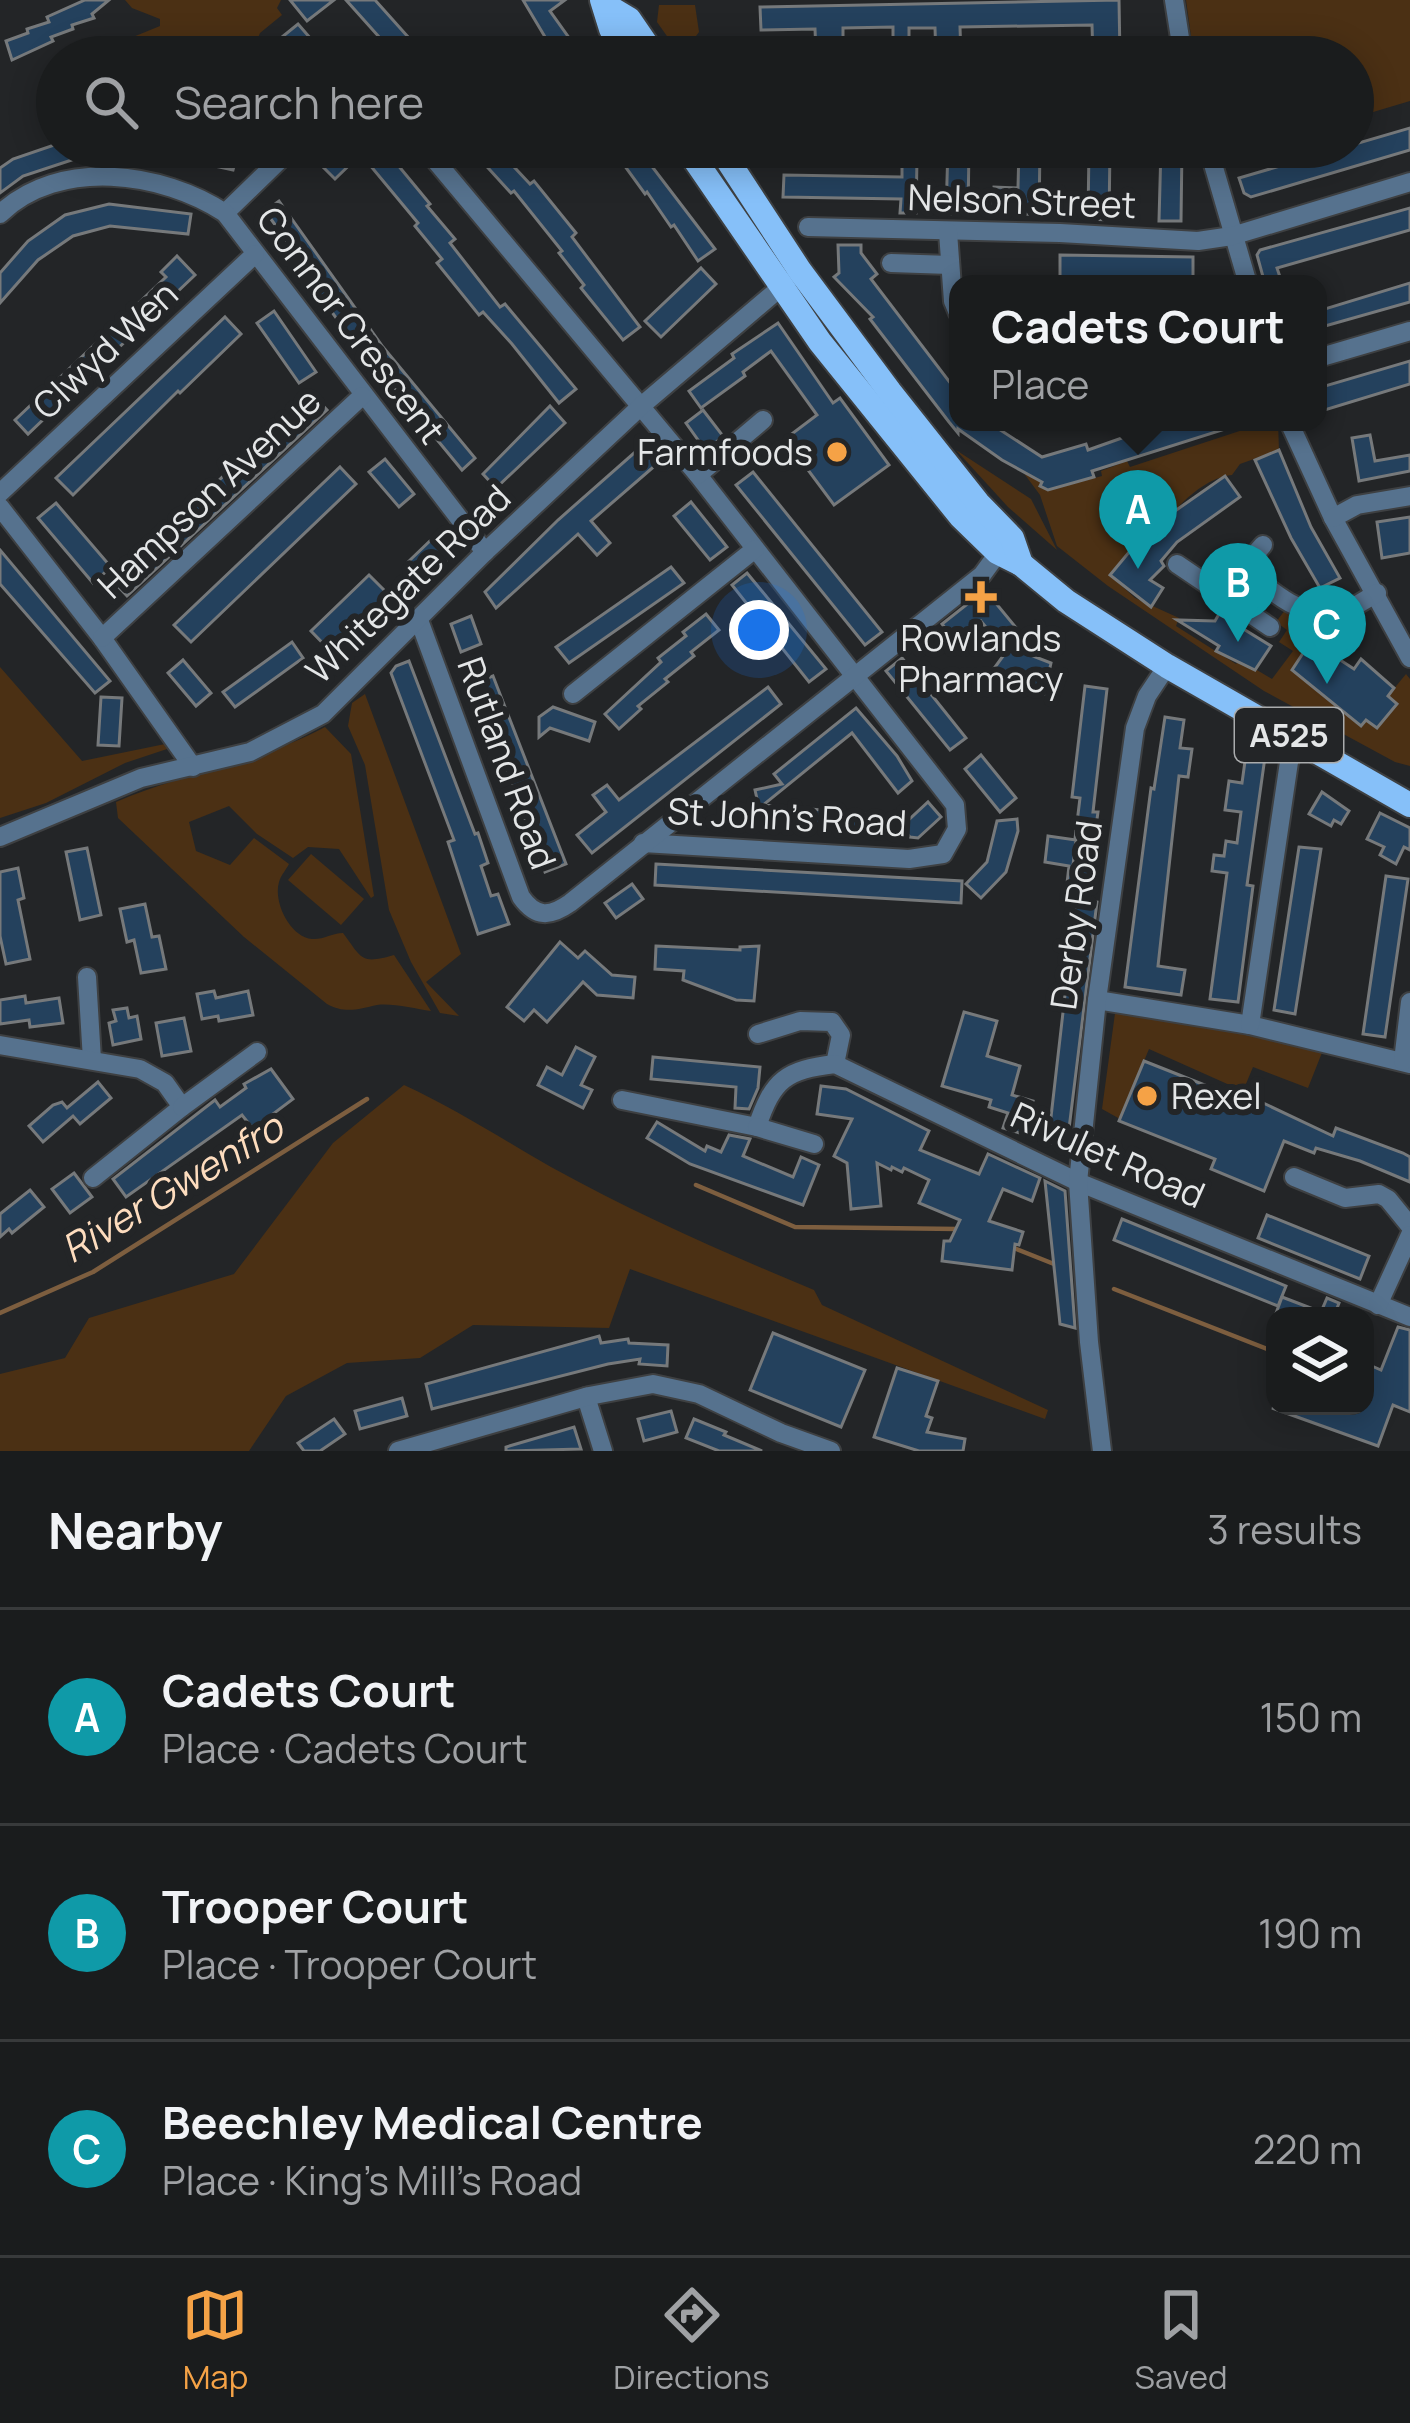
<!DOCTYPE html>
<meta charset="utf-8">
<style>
:root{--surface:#1a1c1d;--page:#232526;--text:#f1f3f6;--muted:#9fa1a4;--line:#383a3b;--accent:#f5a246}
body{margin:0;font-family:Manrope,sans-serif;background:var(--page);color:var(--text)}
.controls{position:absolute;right:36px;bottom:36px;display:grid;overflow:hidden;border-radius:24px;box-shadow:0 6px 30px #0003}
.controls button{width:108px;height:108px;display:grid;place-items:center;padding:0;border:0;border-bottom:3px solid var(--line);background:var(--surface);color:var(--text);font:60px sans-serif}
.you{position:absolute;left:759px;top:630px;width:42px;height:42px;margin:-30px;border:9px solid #fff;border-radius:50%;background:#1a73e8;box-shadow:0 0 0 18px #1a73e833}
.badge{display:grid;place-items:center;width:78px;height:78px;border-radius:50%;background:var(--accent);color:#fff;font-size:39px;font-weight:700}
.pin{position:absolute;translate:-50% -99px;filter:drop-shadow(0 3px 6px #0008)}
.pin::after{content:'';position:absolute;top:63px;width:42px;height:36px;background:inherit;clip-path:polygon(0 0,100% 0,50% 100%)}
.popup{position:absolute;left:949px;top:275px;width:378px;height:156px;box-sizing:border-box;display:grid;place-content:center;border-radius:24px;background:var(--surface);filter:drop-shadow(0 3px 9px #0005);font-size:39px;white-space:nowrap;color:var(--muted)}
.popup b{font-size:45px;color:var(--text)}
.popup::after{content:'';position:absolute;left:50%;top:100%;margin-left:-24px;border:24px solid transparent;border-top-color:var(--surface)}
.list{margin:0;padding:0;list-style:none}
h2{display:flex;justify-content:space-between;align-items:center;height:156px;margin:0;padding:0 48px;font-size:51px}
h2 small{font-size:39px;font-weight:400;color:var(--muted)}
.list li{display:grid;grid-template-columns:78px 1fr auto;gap:36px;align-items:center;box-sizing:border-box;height:216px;padding:0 48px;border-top:3px solid var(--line)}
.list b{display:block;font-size:45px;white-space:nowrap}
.list p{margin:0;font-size:39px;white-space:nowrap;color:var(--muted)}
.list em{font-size:39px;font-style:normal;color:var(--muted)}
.icon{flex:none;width:66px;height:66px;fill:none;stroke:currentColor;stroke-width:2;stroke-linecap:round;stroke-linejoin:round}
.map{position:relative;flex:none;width:1410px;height:1451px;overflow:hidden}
.search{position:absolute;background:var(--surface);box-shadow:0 6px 30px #0003;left:36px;right:36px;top:36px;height:132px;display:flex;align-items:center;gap:30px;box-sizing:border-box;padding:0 42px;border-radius:66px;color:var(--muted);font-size:45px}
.sheet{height:804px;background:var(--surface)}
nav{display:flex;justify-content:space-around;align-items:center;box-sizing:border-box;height:168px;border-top:3px solid var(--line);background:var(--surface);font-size:33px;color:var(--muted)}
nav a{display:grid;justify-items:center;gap:6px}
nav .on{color:var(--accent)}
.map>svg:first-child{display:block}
.green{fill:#4b3014}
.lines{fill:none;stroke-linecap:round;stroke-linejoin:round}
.stream{stroke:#7d5e3f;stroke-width:4.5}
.building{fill:#24415d;stroke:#76797b;stroke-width:3}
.minor-casing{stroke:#3e4042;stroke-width:22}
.major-casing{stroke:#3e4042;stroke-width:28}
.minor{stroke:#56728e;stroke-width:18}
.major{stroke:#86c0f9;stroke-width:24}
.poi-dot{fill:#f5a246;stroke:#232527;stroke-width:4.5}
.labels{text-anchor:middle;stroke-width:12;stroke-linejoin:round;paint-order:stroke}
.shield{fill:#232527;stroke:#aaacad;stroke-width:3}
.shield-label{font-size:33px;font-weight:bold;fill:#e4e6e7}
.street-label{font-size:36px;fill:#e4e6e7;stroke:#232527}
.poi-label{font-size:36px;fill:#e4e6e7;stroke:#232527;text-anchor:end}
.water-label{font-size:39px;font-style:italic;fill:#fddcbe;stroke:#232527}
</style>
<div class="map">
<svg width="1410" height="1451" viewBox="0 0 1410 1451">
<rect width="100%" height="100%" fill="#232527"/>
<g class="green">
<polygon points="125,0 281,0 277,8 282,15 260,33 250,57 84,57 160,26 160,19 132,8"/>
<polygon points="1186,0 1410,0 1410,101 1353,118 1353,57 1202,57 1191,36"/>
<polygon points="659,5 695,5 699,32 681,56 657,22"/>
<path d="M1267 422H1278L1279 450 1240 464 1232 475C1196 479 1168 519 1145 544L1139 540 1112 577 1135 598 1179 618 1176 626 1236 664 1240 660 1272 679 1293 651 1279 642 1287 630 1276 622 1285 610 1313 620V629H1306L1305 650 1361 725 1366 720 1377 728 1397 705 1388 696 1406 674 1410 679V766L1395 762 1264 691 1108 586 1057 546 1040 495 1020 468 1029 470 1053 489 1102 476 1101 471 1127 461 1130 467Z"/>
<polygon points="956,450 1031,499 1057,550 1008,507"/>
<polygon points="0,667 82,761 170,743 170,748 125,763 46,803 0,818"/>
<polygon points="365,694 461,954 426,982 459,1016 440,1013 411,962 389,910 365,765 348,726 352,703"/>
<path d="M325 727 351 754 374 896 371 898 339 849 308 847 293 858 257 834 229 806 189 822 196 851 230 865 254 838 289 864C286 870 281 875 279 882 273 902 290 937 312 939 323 940 332 933 343 933 362 958 360 965 394 955L431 1011C415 1009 393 1003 377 1005 359 1009 345 1014 327 1004L244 937 118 818 116 802C185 772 258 763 325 727Z"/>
<polygon points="311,854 364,899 341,925 288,880"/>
<polygon points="1116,1006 1325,1045 1308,1088 1253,1067 1243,1091 1149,1049 1120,1119 1102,1109"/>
<path d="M404 1085C456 1109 502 1139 551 1167 636 1214 725 1253 814 1290L822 1305 1048 1410 1045 1419 630 1269 609 1328 473 1325 420 1358 347 1363 286 1396 249 1451H0V1374L65 1358 89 1318 234 1274 333 1143Z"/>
</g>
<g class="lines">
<g class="stream">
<polyline points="696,1185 795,1227 958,1229"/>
<polyline points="1014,1248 1059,1266"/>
<polyline points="1114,1289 1275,1352"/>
<polyline points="0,1313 93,1272 367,1099"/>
</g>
</g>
<g class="building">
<polygon points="85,0 109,0 92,14 94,18 72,25 73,29 51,37 53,41 12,60 6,41 28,33 27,29 49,22 47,17"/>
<polygon points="290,0 334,0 307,21"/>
<polygon points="346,0 375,0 426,57 397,57"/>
<polygon points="523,0 565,0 550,11 577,49 566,57 557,57"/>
<polygon points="1119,0 1120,57 1093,57 1092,25 960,27 961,57 936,57 935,28 909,28 909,39 893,39 893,27 843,28 843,53 816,53 815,29 761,30 760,7"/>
<polygon points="298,24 318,47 314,57 298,57 282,37"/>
<polygon points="1410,128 1410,150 1251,197 1244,193 1239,178"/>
<polygon points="57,144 102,150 23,176 0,193 0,168 13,159"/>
<polygon points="156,147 239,147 233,170 155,153"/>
<polygon points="337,147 368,147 335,179 320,164"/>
<polygon points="377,147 383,147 430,204 427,206 455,239 450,243 500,307 505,304 576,389 559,403 512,344 483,312 479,315 437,263 442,259 415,226 418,223 364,158"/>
<polygon points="469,147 502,147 499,150 502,154 530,184 534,181 576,233 572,237 640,327 623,340 581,288 584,285 559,253 562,251 514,191 511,193"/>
<polygon points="611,147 633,147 638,154 641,152 715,249 698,261 674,225 671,227 647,192 645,194"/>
<polygon points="948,147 969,147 968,214 946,214"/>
<polygon points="1019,147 1040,147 1039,215 993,212 994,187 1018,188"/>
<polygon points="1089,147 1110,147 1109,220 1088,219"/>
<polygon points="1161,147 1182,147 1181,221 1159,221"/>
<polygon points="902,159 917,159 916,213 900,213 901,199 783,197 784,175 902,177"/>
<polygon points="279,201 383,347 475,458 462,470 369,357 366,359 315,289 320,286 265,211"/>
<polygon points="109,204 191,214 188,234 110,226 73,236 38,260 0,303 0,273 28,241 65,215"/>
<polygon points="1410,208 1410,230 1277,268 1281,280 1265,284 1257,255 1260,250"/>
<polygon points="838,245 861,245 861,253 877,274 871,279 958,393 958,422 988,422 1042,457 1086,444 1088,450 1167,422 1238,422 1238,425 1092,471 1094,477 1048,490 1040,486 1042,482 1002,460 958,429 958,433 949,422 870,319 873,317 834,277 839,273"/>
<polygon points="1060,255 1193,257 1193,282 1060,281"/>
<polygon points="177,256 195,275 28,434 15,420 166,277 161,272"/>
<polygon points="701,268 716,284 661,337 645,321"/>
<polygon points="1410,283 1410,302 1318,328 1318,311"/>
<polygon points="274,311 316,372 299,383 257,323"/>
<polygon points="225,317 241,334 180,393 178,391 73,495 56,478"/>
<polygon points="778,323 833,403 840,398 889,465 834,505 785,439 817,415 771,351 743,372 745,376 701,408 689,391 734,358 732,354"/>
<polygon points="1410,361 1410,384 1318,412 1318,388"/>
<polygon points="310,392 327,410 127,596 114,582"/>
<polygon points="550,406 565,423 496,488 483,474"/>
<polygon points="703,410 723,436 706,451 686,423"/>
<polygon points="1370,435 1375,461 1410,455 1410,471 1359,481 1352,438"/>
<polygon points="650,439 665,457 591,521 610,543 597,555 578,534 496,608 485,592 558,520"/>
<polygon points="1279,450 1311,527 1340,578 1320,588 1291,538 1255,460"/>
<polygon points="385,459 414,494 399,507 369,472"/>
<polygon points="340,467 356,484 191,642 174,625"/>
<polygon points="753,472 882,632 865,645 736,485"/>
<polygon points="1225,476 1240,497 1177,542 1161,561 1164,566 1150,580 1163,588 1151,607 1110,575 1140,539 1145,544 1175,511"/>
<polygon points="691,502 727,547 710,560 674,516"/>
<polygon points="56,503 111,567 93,583 38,518"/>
<polygon points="1410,517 1410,553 1382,558 1377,522"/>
<polygon points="434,537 449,558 425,580 408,562"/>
<polygon points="0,550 110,681 95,693 0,584"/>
<polygon points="671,567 684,583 569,663 556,647"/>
<polygon points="747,573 826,669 809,682 732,585"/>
<polygon points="369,575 391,597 344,643 353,653 342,663 311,631"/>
<polygon points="985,590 1018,630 1008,638 1030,655 1051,663 1044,694 1008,680 1004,684 990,674 1006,652 981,621 955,641 942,624"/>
<polygon points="706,614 719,630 691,652 694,656 665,679 668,682 638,706 641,709 619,729 605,714 661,662 658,658 686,636 683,632"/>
<polygon points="1219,614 1271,646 1255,670 1216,651 1219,646 1177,620 1215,621"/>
<polygon points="471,616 481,644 461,652 451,624"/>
<polygon points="1311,641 1354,669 1361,659 1394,688 1388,696 1397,704 1377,728 1366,720 1361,726 1292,670"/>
<polygon points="292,642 303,658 235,707 223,692"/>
<polygon points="902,658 966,738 950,750 886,671"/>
<polygon points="183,660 211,693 196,706 168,673"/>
<polygon points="409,661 475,834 478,833 488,863 481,866 491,896 498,894 509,924 478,934 448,842 454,840 391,673 396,666"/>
<polygon points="493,676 566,864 545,872 474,683"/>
<polygon points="1085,686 1107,689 1093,812 1098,812 1094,841 1075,839 1080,798 1072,797"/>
<polygon points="768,687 781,704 592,853 577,835 606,812 593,795 607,785 619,800"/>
<polygon points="101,697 122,698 119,746 98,745"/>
<polygon points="553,707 595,722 589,741 550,728 539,737 539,717"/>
<polygon points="856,708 897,756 912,781 898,793 852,733 763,805 870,814 868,831 799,826 800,813 762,821 755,790 782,784 774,774"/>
<polygon points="1165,717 1184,720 1180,748 1192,749 1188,777 1179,776 1158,966 1185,970 1181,995 1125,987 1151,788 1154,789"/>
<polygon points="1246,754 1265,757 1247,885 1253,886 1238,1002 1210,999 1227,873 1212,871 1214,855 1224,856 1226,841 1237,843 1241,812 1225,810 1229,781 1242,783"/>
<polygon points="981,755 1016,798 1000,812 965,769"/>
<polygon points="1322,792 1349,811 1341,824 1334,820 1331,826 1309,814"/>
<polygon points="928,802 941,817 918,838 910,837 901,827"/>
<polygon points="1380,813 1410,828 1410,850 1404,847 1396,864 1380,855 1384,847 1367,839"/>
<polygon points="1017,819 1018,831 1006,872 981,898 966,884 987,862 997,821"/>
<polygon points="1048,836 1076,840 1073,865 1091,867 1088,895 1066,892 1069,866 1045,862"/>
<polygon points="1299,847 1321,849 1295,1014 1274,1010"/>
<polygon points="87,848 101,915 80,920 66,852"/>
<polygon points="656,864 962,881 961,903 655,885"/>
<polygon points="18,868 24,898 18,900 30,959 6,964 0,936 0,872"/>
<polygon points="1386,876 1408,879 1385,1037 1363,1034"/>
<polygon points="632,884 643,899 616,918 605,903"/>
<polygon points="1076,899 1097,902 1067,1145 1048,1143"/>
<polygon points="145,904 152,937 159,936 166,969 141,973 134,940 127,942 120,909"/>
<polygon points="560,942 578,958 585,951 612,975 635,977 633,998 597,995 583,982 547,1022 534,1010 524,1021 507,1007"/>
<polygon points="656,946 740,950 740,947 759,946 754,1001 736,1000 683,980 684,971 655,969"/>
<polygon points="214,991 216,998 248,991 253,1015 219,1021 218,1016 202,1019 197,994"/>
<polygon points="25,996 26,1003 59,998 63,1023 30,1027 29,1020 0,1024 0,1000"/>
<polygon points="127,1008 129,1018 137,1016 141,1039 113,1045 109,1023 116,1021 113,1010"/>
<polygon points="964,1012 997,1021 987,1056 1020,1066 1012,1095 1033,1101 1023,1134 1003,1128 1008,1113 989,1107 991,1100 942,1086"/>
<polygon points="184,1018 191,1051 162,1056 156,1023"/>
<polygon points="576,1047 595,1057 581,1085 592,1090 583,1108 538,1085 547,1067 562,1075"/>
<polygon points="653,1057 760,1067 758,1088 749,1109 735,1108 736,1087 651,1079"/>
<polygon points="1144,1061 1240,1099 1242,1093 1333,1136 1336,1128 1403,1153 1410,1157 1410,1182 1360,1161 1316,1148 1314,1153 1284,1141 1264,1191 1211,1169 1215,1159 1119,1121"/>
<polygon points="271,1069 293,1099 253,1129 242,1115 126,1197 113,1179 215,1100 220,1107 246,1088 244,1084"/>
<polygon points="98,1082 111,1098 80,1124 73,1116 43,1142 29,1126 53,1105 62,1102 67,1108"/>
<polygon points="821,1086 846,1089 929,1131 920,1150 979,1174 988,1154 1040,1178 1032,1201 1003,1189 989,1221 1023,1232 1019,1245 1015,1244 1012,1270 942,1261 944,1241 950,1241 960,1220 919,1203 929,1180 904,1168 902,1172 892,1167 891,1170 877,1163 881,1206 851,1209 847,1163 834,1156 852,1119 817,1114"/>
<polygon points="657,1122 705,1151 707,1146 721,1152 729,1135 750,1139 743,1156 793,1177 801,1157 819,1165 803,1205 690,1164 647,1138"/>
<polygon points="74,1173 92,1197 70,1213 52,1189"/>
<polygon points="1045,1181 1065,1191 1075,1328 1060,1324"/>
<polygon points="30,1190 44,1207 12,1233 9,1229 0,1237 0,1214"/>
<polygon points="1267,1215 1369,1256 1360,1279 1258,1238"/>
<polygon points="1122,1219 1286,1286 1278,1306 1114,1240"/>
<polygon points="1282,1297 1321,1312 1327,1298 1339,1303 1334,1316 1275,1316"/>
<polygon points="1398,1327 1410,1330 1410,1412 1393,1405 1378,1446 1272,1408 1365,1406 1365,1363 1381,1370"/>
<polygon points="773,1333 865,1370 841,1427 750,1390"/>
<polygon points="599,1336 601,1343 628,1339 629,1343 668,1345 667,1366 639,1364 640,1359 608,1364 432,1409 426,1384"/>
<polygon points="897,1368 938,1381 926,1416 932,1418 927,1432 965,1439 963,1451 919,1451 874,1437"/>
<polygon points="402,1398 407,1416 360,1429 355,1411"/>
<polygon points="671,1411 677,1432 644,1441 638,1419"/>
<polygon points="334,1419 345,1434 320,1451 304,1451 298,1443"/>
<polygon points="694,1419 726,1432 724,1435 762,1451 719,1451 686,1438"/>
<polygon points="574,1427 581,1449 506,1451 506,1447"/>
</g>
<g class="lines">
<g class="minor-casing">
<g id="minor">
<polyline points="1174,0 1183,57"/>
<polyline points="331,50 336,57"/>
<polyline points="424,147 698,475 955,805 957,829 943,854 909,859 643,843"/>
<polyline points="1208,147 1248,284"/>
<polyline points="225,213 293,147"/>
<path d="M0 214C59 157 163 172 225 213L485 552"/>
<polyline points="808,227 1060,233 1198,241 1232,236 1410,182"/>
<polyline points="948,232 953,301 958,313"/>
<polyline points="891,263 950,265"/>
<polyline points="1318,358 1410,331"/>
<polyline points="1289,422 1333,518 1410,658"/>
<polyline points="698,475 763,420"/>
<polyline points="0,493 255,254"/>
<polyline points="0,507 102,638 193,767"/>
<polyline points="1333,518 1357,505 1410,496"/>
<polyline points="1177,564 1270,627"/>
<path d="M1242 566C1268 589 1304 623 1343 611 1354 608 1366 599 1377 593"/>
<polyline points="1221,593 1263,545"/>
<path d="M419 620 521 897C536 918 550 917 570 903L982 575 1004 545"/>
<polyline points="102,638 362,396"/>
<polyline points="573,694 755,549"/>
<polyline points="0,837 141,778 250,752 323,714 485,552 640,407 787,282"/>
<polyline points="87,977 92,1060"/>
<polyline points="1097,1000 1250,1025 1410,1064"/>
<polyline points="1250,1025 1289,762 1298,740"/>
<polyline points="758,1034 800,1021 832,1022 841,1035 835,1064"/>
<polyline points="0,1045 140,1069 165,1083 182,1107 93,1178"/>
<polyline points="1403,1061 1410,1002"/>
<path d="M622 1100 757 1127C773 1079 786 1070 835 1064L1078 1182 1410 1317"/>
<polyline points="182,1107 257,1052"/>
<polyline points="757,1127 814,1144"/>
<polyline points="1294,1177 1345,1198 1379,1194 1388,1199 1410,1226"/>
<polyline points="1378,1305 1410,1235"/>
<polyline points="586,1397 603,1451"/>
<polyline points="398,1451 589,1396 653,1384 699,1394 781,1433 831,1451"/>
<polyline points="1102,1451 1089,1342 1078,1182 1097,1000 1135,728 1147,696 1167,666"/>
</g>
</g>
<g class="major-casing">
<g id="major">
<polyline points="602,0 611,29 628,57"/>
<polyline points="607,6 629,19 655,57"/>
<polyline points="686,147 820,342 961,517 997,552 1021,564 1066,601 1167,666 1410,805"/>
<polyline points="719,147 800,271 890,392 978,503 1012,538 1021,564"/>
</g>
</g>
<use href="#minor" class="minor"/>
<use href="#major" class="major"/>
</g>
<g class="poi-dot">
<circle cx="837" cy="452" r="12"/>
<path d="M975 579h12v12h12v12h-12v12h-12v-12h-12v-12h12z"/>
<circle cx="1147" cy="1096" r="12"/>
</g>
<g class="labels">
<rect class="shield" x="1235" y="708" width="108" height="54" rx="9"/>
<g class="shield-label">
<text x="1289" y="747">A525</text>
</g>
<g class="street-label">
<text transform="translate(1022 201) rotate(2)" y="13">Nelson Street</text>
<text transform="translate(351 325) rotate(53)" y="13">Connor Crescent</text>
<text transform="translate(105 350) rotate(-43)" y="13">Clwyd Wen</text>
<text transform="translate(209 493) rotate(-43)" y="13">Hampson Avenue</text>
<text transform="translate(408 584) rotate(-44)" y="13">Whitegate Road</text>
<text transform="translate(507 763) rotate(70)" y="13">Rutland Road</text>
<text transform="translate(787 817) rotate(3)" y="13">St John's Road</text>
<text transform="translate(1076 915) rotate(-82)" y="13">Derby Road</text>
<text transform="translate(1108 1155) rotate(24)" y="13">Rivulet Road</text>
</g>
<g class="poi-label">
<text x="813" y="465">Farmfoods</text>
<text x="981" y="651" text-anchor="middle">Rowlands<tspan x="981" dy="41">Pharmacy</tspan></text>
<text x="1171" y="1109" text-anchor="start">Rexel</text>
</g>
<g class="water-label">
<text transform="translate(172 1188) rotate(-31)" y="14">River Gwenfro</text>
</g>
</g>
</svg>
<div class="controls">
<button><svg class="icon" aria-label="layers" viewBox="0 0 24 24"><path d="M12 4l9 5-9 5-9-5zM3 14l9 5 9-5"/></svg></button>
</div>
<div class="you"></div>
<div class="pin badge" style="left:1138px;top:569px;background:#0f9aa8">A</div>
<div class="popup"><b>Cadets Court</b>Place</div>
<div class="pin badge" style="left:1238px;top:642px;background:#0f9aa8">B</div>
<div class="pin badge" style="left:1327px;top:684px;background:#0f9aa8">C</div>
<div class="search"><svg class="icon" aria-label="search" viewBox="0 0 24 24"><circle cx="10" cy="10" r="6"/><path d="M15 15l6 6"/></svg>Search here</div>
</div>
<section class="sheet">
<h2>Nearby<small>3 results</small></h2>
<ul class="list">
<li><span class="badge" style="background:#0f9aa8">A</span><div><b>Cadets Court</b><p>Place · Cadets Court</p></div><em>150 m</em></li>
<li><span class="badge" style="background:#0f9aa8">B</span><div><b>Trooper Court</b><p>Place · Trooper Court</p></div><em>190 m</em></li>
<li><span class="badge" style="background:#0f9aa8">C</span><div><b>Beechley Medical Centre</b><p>Place · King's Mill's Road</p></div><em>220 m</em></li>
</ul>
</section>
<nav>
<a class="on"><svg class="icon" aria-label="map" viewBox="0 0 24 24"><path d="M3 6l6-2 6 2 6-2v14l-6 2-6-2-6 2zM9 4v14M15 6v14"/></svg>Map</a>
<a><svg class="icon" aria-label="directions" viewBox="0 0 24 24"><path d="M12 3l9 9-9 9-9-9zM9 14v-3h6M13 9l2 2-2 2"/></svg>Directions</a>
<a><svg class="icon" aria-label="saved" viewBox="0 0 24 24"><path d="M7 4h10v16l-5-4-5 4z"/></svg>Saved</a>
</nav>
